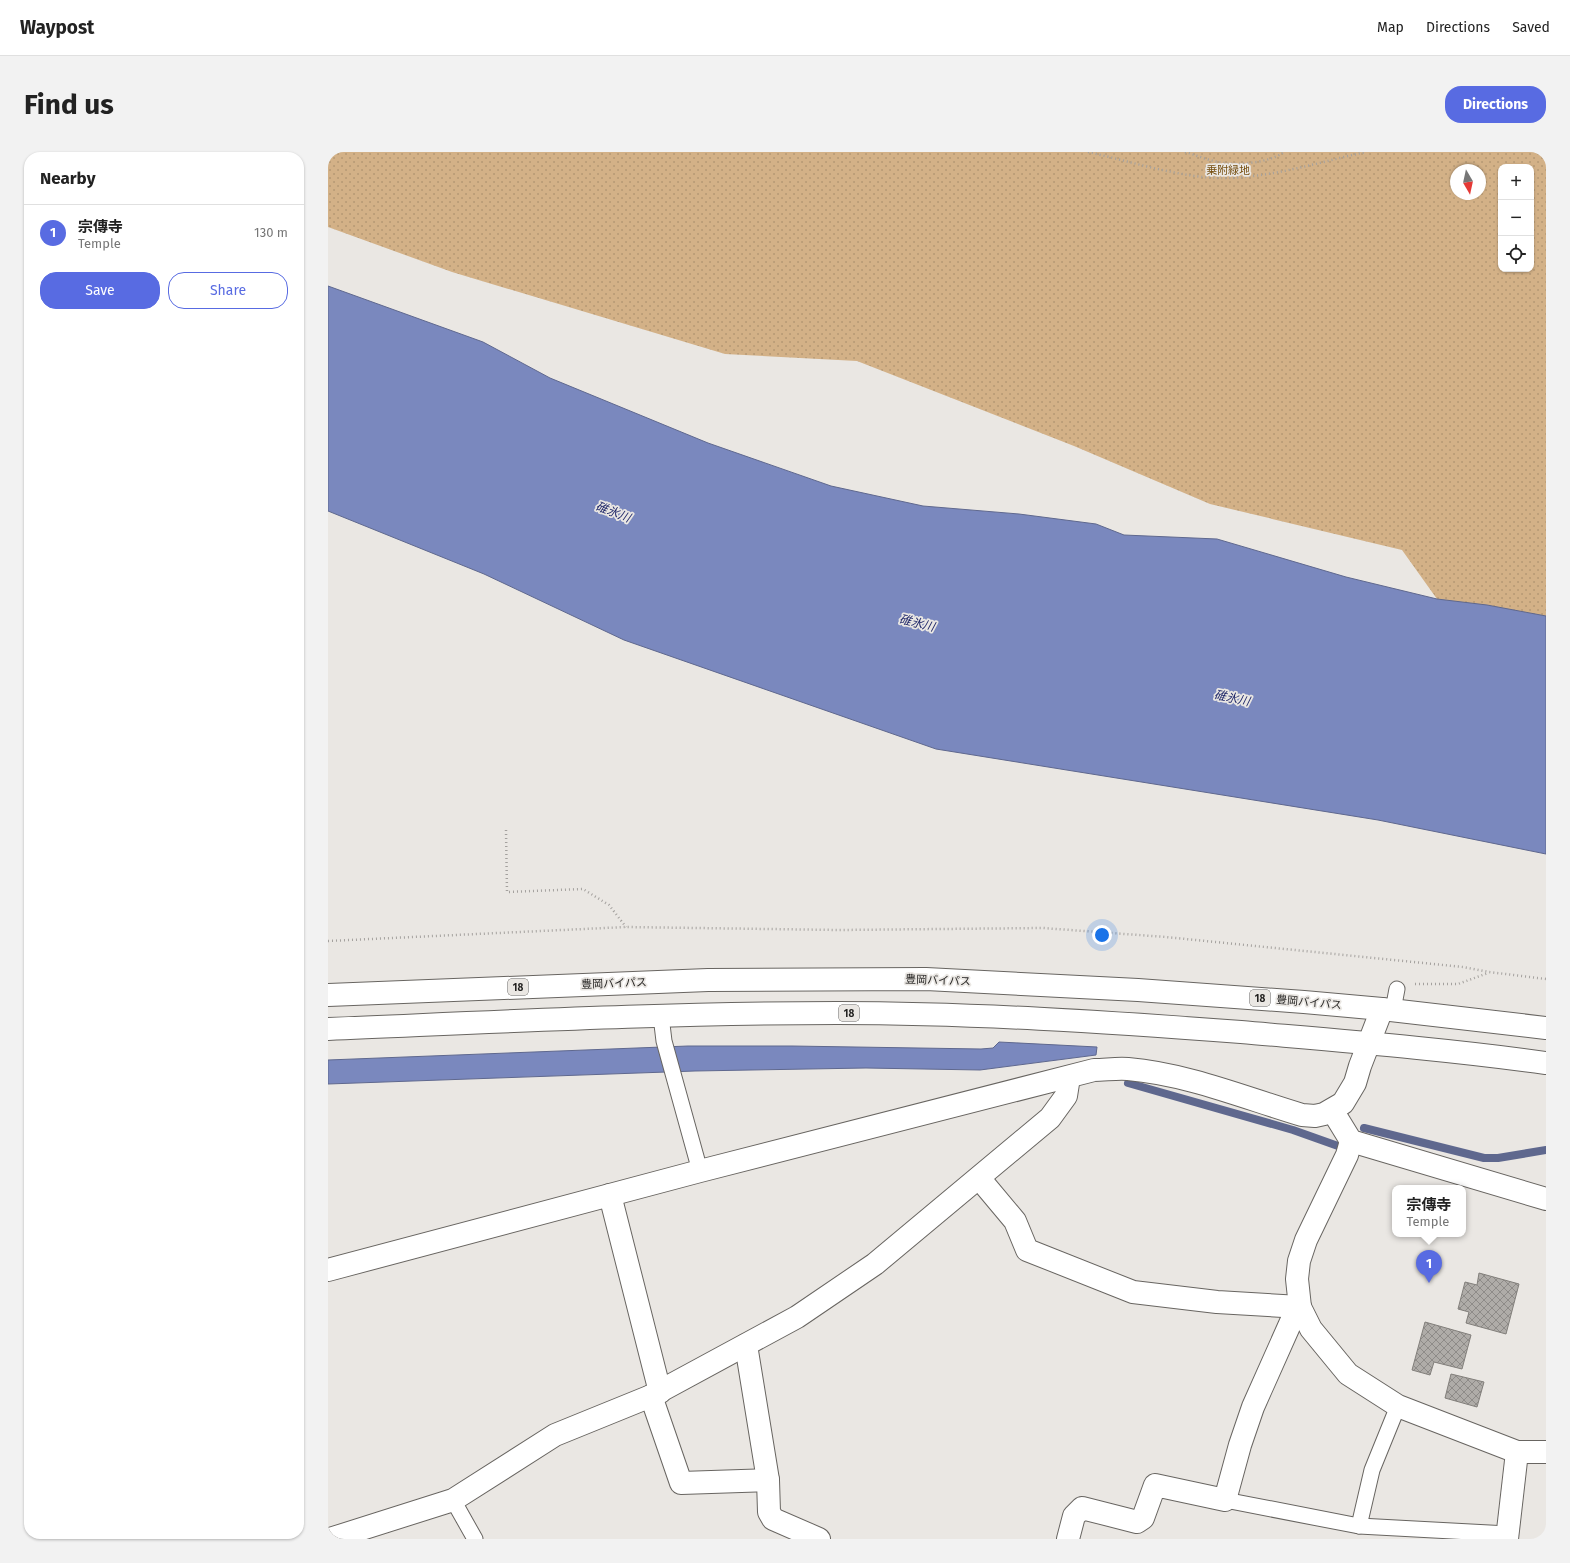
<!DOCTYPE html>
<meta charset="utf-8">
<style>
:root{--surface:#fff;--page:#f2f2f2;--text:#222;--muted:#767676;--line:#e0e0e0;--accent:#586be2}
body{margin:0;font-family:"Fira Sans","Noto Sans JP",sans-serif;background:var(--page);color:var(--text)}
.controls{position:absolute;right:12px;top:12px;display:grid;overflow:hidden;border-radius:8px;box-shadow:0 1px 3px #0004}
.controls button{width:36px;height:36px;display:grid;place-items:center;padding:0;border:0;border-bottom:1px solid var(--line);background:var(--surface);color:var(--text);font:20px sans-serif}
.compass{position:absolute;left:1122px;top:12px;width:36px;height:36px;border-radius:50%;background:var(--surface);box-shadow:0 1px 3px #0004;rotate:171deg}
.you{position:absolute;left:774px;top:783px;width:14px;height:14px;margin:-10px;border:3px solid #fff;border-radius:50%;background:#1a73e8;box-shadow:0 0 0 6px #1a73e833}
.badge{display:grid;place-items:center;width:26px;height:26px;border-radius:50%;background:var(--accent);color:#fff;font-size:13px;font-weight:700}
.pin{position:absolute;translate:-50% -33px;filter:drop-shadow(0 1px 2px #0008)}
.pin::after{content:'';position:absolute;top:21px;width:14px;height:12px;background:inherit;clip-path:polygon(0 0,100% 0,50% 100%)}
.popup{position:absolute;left:1064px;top:1033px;width:74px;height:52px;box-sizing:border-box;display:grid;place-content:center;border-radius:8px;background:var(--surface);filter:drop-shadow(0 1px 3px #0005);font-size:13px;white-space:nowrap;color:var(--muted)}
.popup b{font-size:15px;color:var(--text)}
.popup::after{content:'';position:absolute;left:50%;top:100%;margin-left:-8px;border:8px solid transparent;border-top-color:var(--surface)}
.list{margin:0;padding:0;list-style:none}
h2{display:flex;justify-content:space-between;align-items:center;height:52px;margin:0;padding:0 16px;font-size:17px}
h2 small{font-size:13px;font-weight:400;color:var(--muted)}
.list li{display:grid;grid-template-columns:26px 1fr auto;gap:12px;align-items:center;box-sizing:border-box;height:56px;padding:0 16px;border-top:1px solid var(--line)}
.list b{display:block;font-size:15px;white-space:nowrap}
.list p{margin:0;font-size:13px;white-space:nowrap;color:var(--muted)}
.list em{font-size:13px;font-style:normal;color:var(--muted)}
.actions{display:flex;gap:8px;padding:12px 16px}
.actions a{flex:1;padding:9px 0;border:1px solid var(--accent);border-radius:16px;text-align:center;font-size:14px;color:var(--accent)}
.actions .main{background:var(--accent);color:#fff}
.icon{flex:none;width:22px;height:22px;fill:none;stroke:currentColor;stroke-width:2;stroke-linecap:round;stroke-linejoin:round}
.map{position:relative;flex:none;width:1218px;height:1387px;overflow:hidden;border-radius:16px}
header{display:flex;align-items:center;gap:24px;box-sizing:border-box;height:56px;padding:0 20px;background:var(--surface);border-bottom:1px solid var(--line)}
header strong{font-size:19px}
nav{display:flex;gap:22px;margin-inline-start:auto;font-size:14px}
.intro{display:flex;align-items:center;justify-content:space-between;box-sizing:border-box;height:96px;padding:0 24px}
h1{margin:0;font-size:28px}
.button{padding:10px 18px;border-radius:16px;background:var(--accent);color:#fff;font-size:14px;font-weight:700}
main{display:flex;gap:24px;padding:0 24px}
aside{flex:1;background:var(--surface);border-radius:16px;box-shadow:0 1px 3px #0004}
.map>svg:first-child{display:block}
.green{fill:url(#green-dots);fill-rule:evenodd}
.water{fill:#7a88be;stroke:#5f688e}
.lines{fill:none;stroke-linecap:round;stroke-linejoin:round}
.stream{stroke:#5f688e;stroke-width:8}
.building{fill:url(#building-cross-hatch);stroke:#827f7b}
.lane-casing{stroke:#686561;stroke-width:17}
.street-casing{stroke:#686561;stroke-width:24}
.highway-casing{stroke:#686561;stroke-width:24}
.path{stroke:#a4a19e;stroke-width:2.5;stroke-dasharray:1 3;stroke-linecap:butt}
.lane{stroke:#fff;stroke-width:15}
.street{stroke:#fff;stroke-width:22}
.highway{stroke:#fff;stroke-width:22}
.labels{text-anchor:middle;stroke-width:3.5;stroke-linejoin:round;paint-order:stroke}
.shield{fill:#eae7e3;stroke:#5d5b59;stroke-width:1}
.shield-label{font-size:10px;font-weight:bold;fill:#201f1e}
.park-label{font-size:11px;fill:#764f11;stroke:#eae7e3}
.street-label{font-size:11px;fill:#201f1e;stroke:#eae7e3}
.water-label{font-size:12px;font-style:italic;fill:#21296a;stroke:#eae7e3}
</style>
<header>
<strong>Waypost</strong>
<nav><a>Map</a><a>Directions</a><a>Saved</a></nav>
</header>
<div class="intro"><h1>Find us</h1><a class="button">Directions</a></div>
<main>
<aside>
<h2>Nearby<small></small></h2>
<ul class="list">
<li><span class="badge">1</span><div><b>宗傳寺</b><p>Temple</p></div><em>130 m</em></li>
</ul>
<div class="actions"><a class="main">Save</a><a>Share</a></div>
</aside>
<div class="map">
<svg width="1218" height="1387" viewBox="0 0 1218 1387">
<defs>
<pattern id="green-dots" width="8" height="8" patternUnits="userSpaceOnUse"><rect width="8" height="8" fill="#d3b187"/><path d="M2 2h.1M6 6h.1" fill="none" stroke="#b59874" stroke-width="1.8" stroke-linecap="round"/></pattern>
<pattern id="building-cross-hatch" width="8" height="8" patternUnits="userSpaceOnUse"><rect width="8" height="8" fill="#afaca8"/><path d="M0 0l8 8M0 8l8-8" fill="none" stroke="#8e8b88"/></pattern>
</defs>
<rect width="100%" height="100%" fill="#eae7e3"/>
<path class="green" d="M0 0H1218V467L1109 447 1074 398 882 352 746 294 529 209 397 202 124 120 0 75ZM1173 15H1203V117H1173ZM1128 18H1152V42H1128Z"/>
<g class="water">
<polygon points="0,134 155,190 222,226 380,291 503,334 595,354 691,362 768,372 796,383 889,387 1018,425 1109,447 1159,453 1218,464 1218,702 1050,668 608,597 296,488 156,422 0,359"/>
<polygon points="671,890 769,895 768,903 652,918 538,916 367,919 0,932 0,908 360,894 464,894 653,897 665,896"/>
</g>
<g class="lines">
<g class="stream">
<polyline points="800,931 965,978 1010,994"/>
<polyline points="1036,976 1156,1006 1170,1006 1218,998"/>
</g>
</g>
<g class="building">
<polygon points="1151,1121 1191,1132 1178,1182 1138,1171 1141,1160 1130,1157 1137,1130 1149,1133"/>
<polygon points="1097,1170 1143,1183 1134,1217 1106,1210 1102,1223 1084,1218"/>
<polygon points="1123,1222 1156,1230 1149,1255 1117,1246"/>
</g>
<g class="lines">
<g class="lane-casing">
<g id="lane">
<polyline points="1065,858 1069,837"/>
<polyline points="333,864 336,889 372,1019"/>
<polyline points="125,1348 147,1387"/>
<polyline points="897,1348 1031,1374 1180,1382"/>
<polyline points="1031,1374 1044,1318 1070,1254"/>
</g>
</g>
<g class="street-casing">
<g id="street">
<polyline points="1004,958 1023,989 1218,1047"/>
<polyline points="1023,989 1019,1003 978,1088 971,1109 969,1127 972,1155 983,1177 1020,1222 1070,1254 1189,1300 1218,1300"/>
<polyline points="651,1026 687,1069 699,1098 805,1140 889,1150 972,1155"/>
<polyline points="282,1043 332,1240"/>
<path d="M0 1118 372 1019 766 918C777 918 789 916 800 917 859 922 917 946 974 963L987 964 996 962 1015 951 1027 931 1032 914 1054 857"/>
<polyline points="418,1193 440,1328 441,1360 445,1367 491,1387"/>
<polyline points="323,1244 353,1331 440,1328"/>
<polyline points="2,1387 125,1348 227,1283 323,1244 469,1165 547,1112 722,966 738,944 741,925"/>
<polyline points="740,1387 746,1364 754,1356 809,1370 815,1366 827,1333 897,1348 912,1293 925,1255 966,1163 972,1155"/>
<polyline points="1179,1387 1189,1300"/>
</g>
</g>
<g class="highway-casing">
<g id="highway">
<polyline points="0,843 380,828 598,827 810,838 976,850 1054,857 1218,876"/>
<path d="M0 877C169 870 339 861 509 861 644 861 779 870 913 880 1015 889 1117 897 1218 911"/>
</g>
</g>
<g class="path">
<path d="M760 0C801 9 853 26 894 26 943 26 991 10 1038 0"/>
<path d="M857 0C868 3 879 8 890 10 907 14 942 11 956 0"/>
<polyline points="178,678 179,740 255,737 281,753 298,775"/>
<polyline points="0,789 298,775 511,778 715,776 838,785 1135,815 1161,820 1218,827"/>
<polyline points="1087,832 1130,832 1160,821"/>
</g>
<use href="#lane" class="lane"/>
<use href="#street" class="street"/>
<use href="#highway" class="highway"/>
</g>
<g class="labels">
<g class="shield">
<rect x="180" y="827" width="20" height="16" rx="3"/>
<rect x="922" y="838" width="20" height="16" rx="3"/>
<rect x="511" y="853" width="20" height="16" rx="3"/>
</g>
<g class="shield-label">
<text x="190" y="839">18</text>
<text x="932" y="850">18</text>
<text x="521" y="865">18</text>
</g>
<g class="park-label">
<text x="900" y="22">乗附緑地</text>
</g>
<g class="street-label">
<text transform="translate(610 828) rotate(2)" y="4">豊岡バイパス</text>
<text transform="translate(286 831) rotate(-2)" y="4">豊岡バイパス</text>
<text transform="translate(981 850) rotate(5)" y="4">豊岡バイパス</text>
</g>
<g class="water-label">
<text transform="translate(285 360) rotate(21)" y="4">碓氷川</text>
<text transform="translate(589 471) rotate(14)" y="4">碓氷川</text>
<text transform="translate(904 546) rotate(12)" y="4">碓氷川</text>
</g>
</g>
</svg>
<div class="controls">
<button>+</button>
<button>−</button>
<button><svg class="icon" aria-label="locate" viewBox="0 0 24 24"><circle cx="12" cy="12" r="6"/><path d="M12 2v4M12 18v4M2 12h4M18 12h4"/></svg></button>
</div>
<svg class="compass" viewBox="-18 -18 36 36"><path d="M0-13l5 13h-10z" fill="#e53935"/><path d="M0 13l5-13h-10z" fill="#767676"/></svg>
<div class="you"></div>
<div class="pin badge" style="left:1101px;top:1131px">1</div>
<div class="popup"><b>宗傳寺</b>Temple</div>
</div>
</main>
